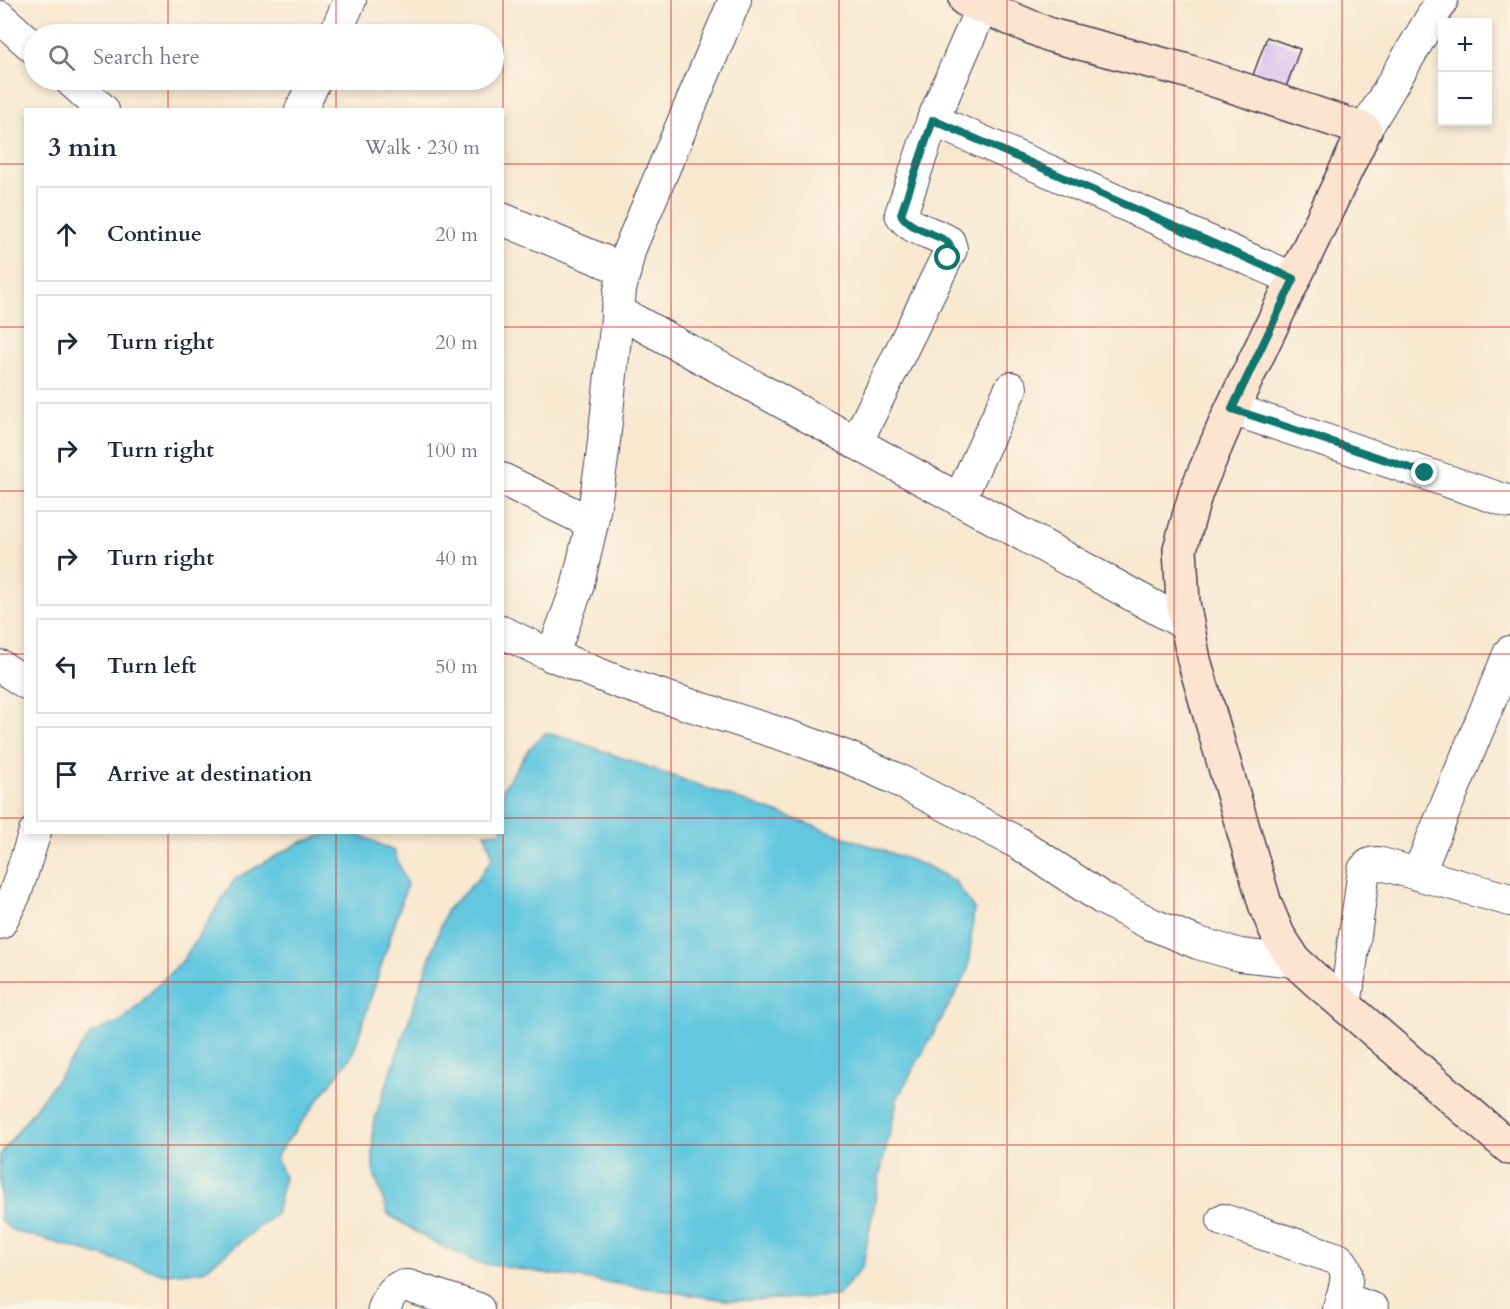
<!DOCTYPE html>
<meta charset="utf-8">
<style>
:root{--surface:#fff;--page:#f6f6f7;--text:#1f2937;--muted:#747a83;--line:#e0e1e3}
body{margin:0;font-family:Cardo,serif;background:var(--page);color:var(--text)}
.controls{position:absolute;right:18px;top:18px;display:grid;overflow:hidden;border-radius:0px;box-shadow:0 3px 9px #0003}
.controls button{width:54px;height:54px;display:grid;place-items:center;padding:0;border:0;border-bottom:2px solid var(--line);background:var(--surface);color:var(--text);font:30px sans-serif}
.stop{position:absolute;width:18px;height:18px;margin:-14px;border:4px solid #0f766e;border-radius:50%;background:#fff}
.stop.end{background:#0f766e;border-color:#fff;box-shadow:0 2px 6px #0008}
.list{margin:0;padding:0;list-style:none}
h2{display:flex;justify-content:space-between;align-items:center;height:78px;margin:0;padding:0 24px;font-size:26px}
h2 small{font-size:20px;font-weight:400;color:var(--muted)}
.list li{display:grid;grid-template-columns:39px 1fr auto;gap:18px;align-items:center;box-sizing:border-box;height:96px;margin:0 12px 12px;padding:0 12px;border:2px solid var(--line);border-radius:0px}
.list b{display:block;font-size:22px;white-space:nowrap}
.list em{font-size:20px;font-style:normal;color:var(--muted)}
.icon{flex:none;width:33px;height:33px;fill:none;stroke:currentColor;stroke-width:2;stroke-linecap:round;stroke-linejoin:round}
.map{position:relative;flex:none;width:1510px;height:1309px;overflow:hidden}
.search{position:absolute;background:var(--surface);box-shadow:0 3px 9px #0003;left:24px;top:24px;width:480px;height:66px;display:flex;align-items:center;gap:15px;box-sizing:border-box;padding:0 21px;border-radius:33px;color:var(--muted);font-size:22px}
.panel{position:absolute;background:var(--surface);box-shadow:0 3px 9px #0003;left:24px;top:108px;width:480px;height:726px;border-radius:0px}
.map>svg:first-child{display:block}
.water{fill:#62c7df;stroke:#42748d;stroke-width:1.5}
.building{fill:#caa8f2}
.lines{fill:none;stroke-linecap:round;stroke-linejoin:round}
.street-casing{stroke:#424051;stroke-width:34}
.secondary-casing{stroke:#424051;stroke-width:36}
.street{stroke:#fff;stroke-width:32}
.secondary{stroke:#fde4d1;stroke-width:33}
.route{stroke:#0f766e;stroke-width:8}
.grid{fill:none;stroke:#d62828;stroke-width:1.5;stroke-opacity:0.55}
</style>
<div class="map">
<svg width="1510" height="1309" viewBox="0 0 1510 1309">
<rect width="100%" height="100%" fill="#fcf5e5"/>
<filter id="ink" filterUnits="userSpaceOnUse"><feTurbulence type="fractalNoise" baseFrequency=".0167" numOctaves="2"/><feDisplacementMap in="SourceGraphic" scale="12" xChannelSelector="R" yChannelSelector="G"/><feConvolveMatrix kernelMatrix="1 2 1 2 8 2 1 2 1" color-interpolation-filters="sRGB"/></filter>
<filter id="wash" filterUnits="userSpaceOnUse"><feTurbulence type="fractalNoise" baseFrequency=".008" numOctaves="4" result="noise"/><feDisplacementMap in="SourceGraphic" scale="24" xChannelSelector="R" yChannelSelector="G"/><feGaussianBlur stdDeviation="1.35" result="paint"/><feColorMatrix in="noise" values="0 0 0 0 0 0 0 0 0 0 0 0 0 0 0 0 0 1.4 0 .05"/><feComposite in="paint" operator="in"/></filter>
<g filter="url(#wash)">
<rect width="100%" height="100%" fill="#f8e8d0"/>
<g class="water">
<polygon points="545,733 569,739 927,866 955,881 974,909 968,971 898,1097 879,1178 863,1266 838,1296 733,1301 478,1263 429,1240 388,1214 373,1170 373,1124 446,911 478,879 493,857 485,833 502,832 503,789 529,749"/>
<polygon points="330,833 356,833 394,851 407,885 353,1054 276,1156 284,1178 276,1214 203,1271 165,1274 12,1230 0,1220 0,1155 91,1034 123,1020 184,959 235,879 299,843"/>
</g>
<g id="blocks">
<polygon class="building" points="1267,37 1300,49 1286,87 1253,75"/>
</g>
</g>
<g filter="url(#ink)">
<use href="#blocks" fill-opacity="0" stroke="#424051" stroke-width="1.5"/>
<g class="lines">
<g class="street-casing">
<g id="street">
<polyline points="0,17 34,48"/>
<polyline points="335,34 350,0"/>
<polyline points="70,80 103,110"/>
<polyline points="301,110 315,80"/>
<polyline points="933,120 1294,279"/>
<polyline points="1365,130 1442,0"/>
<polyline points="502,219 625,270"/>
<polyline points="617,311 1187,625"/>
<polyline points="1232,409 1510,502"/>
<path d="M856 443 951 249 949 242C933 232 910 230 901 214L933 120 985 0"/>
<polyline points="502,479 592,523"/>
<polyline points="959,500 1011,388"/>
<polyline points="502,632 542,651 618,682 797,739 849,758 894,778 1020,844 1102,898 1151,924 1198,943 1240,955 1295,961"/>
<polyline points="552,656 577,588 592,523 602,459 620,290 630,248 735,0"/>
<polyline points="0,666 26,683"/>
<polyline points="1418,874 1510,652"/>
<polyline points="0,923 15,894 35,832"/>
<path d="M1345 1006 1364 870C1368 864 1371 863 1378 863L1510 900"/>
<path d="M1223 1220 1338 1259C1354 1271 1343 1292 1339 1309"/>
<polyline points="1342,1298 1373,1309"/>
<path d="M384 1309C389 1297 393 1285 408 1286L478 1309"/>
</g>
</g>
<g class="secondary-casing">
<polyline id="secondary" points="966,0 1050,35 1184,70 1365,130 1229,415 1196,492 1180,549 1183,603 1194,660 1265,904 1278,935 1295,961 1319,983 1510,1148"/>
</g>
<use href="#street" class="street"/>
<use href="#secondary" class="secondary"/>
</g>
</g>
<g class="lines" filter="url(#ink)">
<path class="route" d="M948 258 951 249 948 242C933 232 910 230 901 214L933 120 1294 279 1232 409 1425 473"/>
</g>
<path class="grid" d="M168 0V34M336 0V34M503 0V1309M671 0V1309M839 0V1309M1007 0V1309M1174 0V1309M1342 0V1309M168 80V110M336 80V110M0 164H26M502 164H1510M0 327H26M502 327H1510M0 491H26M502 491H1510M0 654H26M502 654H1510M0 818H26M502 818H1510M168 832V1309M336 832V1309M0 982H1510M0 1145H1510"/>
</svg>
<div class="controls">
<button>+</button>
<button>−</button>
</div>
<div class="stop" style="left:948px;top:258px"></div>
<div class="stop end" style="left:1425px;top:473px"></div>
<div class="search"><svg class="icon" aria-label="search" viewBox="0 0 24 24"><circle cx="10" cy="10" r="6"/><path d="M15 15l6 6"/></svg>Search here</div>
<section class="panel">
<h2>3 min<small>Walk · 230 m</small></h2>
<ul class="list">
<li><svg class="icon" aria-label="ahead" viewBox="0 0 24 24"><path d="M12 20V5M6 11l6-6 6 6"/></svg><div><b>Continue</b></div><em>20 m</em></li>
<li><svg class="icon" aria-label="right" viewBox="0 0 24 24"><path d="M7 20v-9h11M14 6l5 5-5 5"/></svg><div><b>Turn right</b></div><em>20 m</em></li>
<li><svg class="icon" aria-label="right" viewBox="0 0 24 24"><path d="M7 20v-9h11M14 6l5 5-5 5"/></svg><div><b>Turn right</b></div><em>100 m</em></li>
<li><svg class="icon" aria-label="right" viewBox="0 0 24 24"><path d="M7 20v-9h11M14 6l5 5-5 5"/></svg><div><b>Turn right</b></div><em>40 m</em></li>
<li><svg class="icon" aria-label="left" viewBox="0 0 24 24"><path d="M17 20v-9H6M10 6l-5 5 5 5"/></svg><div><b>Turn left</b></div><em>50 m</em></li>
<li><svg class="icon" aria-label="arrive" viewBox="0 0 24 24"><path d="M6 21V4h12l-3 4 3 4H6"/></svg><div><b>Arrive at destination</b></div></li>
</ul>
</section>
</div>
